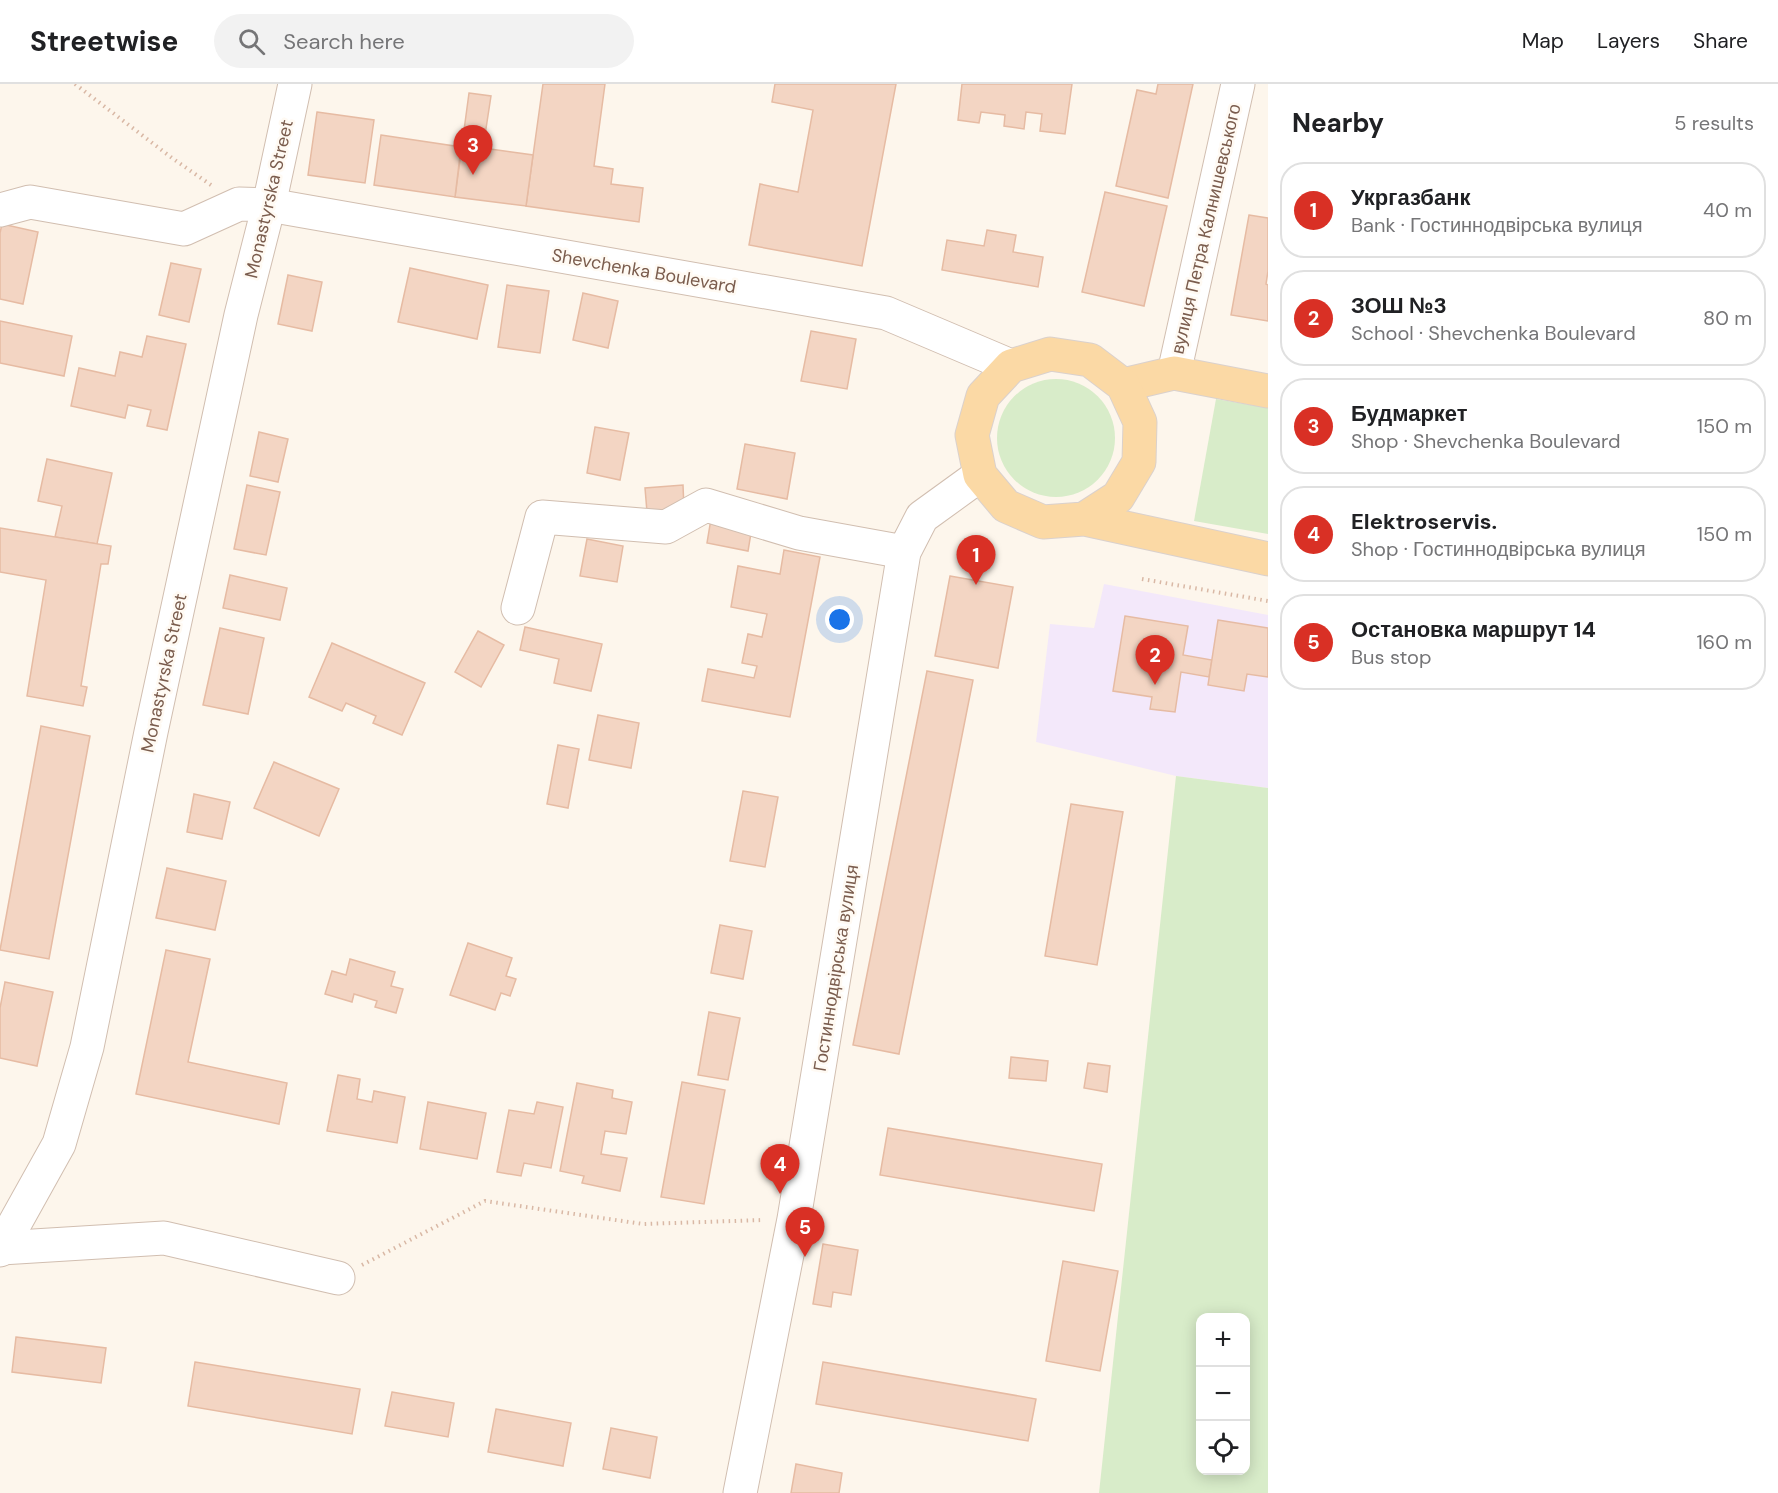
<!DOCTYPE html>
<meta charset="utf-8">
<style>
:root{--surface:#fff;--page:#f2f2f2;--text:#202124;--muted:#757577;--line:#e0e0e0;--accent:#d93025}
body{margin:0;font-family:"DM Sans",sans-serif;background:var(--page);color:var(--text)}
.controls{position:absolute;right:18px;bottom:18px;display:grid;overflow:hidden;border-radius:12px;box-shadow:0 3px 15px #0003}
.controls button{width:54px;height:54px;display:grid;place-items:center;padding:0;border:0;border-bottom:2px solid var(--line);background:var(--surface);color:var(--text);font:30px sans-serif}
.you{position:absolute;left:840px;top:536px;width:21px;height:21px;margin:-15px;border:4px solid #fff;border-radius:50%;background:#1a73e8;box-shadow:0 0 0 9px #1a73e833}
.badge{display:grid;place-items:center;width:39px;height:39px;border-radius:50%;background:var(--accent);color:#fff;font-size:20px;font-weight:700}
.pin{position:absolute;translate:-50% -50px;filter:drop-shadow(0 2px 3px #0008)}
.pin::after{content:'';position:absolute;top:32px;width:21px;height:18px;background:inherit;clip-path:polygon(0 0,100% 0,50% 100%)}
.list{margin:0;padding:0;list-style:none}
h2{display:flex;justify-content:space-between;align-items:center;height:78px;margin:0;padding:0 24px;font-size:26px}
h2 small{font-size:20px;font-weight:400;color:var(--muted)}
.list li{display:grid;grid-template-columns:39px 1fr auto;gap:18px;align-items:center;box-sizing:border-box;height:96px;margin:0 12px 12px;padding:0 12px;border:2px solid var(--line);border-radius:24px}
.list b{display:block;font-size:22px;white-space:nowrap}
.list p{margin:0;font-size:20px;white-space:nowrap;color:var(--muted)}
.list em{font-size:20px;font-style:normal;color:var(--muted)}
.icon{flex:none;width:33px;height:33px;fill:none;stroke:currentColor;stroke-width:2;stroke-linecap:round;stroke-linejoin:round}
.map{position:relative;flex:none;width:1268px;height:1409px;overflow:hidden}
header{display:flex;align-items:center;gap:36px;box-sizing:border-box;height:84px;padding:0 30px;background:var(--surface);border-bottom:2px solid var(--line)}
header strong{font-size:28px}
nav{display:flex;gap:33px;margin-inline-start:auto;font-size:21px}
.search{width:420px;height:54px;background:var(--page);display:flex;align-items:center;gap:15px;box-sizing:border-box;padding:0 21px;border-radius:33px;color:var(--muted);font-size:22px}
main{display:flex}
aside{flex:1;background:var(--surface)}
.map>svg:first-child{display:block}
.education{fill:#f3e8fa}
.green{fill:#d8ecc9;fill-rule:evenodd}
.building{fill:#f3d5c3;stroke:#e6bba3;stroke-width:1.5}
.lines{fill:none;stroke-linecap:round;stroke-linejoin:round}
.minor-casing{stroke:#d1beb0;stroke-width:35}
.major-casing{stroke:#dad1cd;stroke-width:35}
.path{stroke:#d9b8a5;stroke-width:4;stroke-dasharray:1.5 4.5;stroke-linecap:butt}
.minor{stroke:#fff;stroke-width:33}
.major{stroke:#fbd9a5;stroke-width:33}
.labels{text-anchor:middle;stroke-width:5;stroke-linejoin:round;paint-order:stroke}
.street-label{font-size:18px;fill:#7a5c4d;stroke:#fffaf3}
</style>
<header>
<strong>Streetwise</strong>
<div class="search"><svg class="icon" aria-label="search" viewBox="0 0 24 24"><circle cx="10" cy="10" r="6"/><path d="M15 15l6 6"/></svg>Search here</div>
<nav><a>Map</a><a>Layers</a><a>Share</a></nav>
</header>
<main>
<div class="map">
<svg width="1268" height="1409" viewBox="0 0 1268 1409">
<rect width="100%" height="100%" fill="#fdf6ec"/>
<polygon class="education" points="1104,500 1268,531 1268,704 1176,692 1036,658 1050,540 1094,544"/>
<g class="green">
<circle cx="1056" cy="354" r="59"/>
<polygon points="1216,315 1268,324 1268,450 1194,437"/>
<path d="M1176 692 1268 704V1409H1099ZM1200 1234H1246V1386H1200Z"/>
</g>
<g class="building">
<polygon points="543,0 605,0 594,82 613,85 611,100 643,104 639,138 526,122"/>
<polygon points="775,0 896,0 862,182 749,161 760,100 798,108 813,26 772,18"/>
<polygon points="962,0 1072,0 1065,50 1040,47 1042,30 1026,28 1024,45 1004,42 1005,31 981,28 979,39 958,36"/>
<polygon points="1158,0 1193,0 1168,114 1116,102 1137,6 1156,10"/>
<polygon points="469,9 491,12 483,64 533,71 526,122 455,113"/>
<polygon points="317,28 374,36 365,99 308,91"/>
<polygon points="381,51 461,63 455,113 374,101"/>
<polygon points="1105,108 1167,122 1144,222 1082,208"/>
<polygon points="1249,131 1268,134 1268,187 1266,200 1268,201 1268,237 1231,231"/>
<polygon points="2,140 38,148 23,220 0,215 0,149"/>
<polygon points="987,146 1016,151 1013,168 1043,173 1038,203 942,186 947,156 984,162"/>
<polygon points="171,179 201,185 189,238 159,231"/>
<polygon points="410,184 488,201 477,255 398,238"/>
<polygon points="288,191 322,198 312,247 278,240"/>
<polygon points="507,201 549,207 540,269 498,263"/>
<polygon points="583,209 618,217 608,264 573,256"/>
<polygon points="0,237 72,252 64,292 0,279"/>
<polygon points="811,247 856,255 847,305 801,297"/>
<polygon points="147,252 186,260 167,346 147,342 151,326 128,321 125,334 71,322 79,284 115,292 120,268 142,273"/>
<polygon points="595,343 629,349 620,396 587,389"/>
<polygon points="259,348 288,355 278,398 250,392"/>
<polygon points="745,360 795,369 787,415 737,405"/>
<polygon points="47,375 112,389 97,460 55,453 62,422 38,417"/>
<polygon points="247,401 280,408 266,471 234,465"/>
<polygon points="683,401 684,425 647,428 645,404"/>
<polygon points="711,435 752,443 748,467 707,459"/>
<polygon points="0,444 111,462 108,480 101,480 81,602 87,603 83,622 27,612 46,496 0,488"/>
<polygon points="587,455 623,462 617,498 580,492"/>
<polygon points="784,466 820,473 790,633 702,617 708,585 754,594 757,582 742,579 748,550 762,553 767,530 731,523 738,482 780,490"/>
<polygon points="230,491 287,504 280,536 223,524"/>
<polygon points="950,492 1013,503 998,584 935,572"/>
<polygon points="1125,532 1188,542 1183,571 1212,576 1209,593 1181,588 1175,628 1150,625 1152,613 1113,607"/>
<polygon points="1218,536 1268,544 1268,593 1247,590 1244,607 1208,601"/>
<polygon points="525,543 602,560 591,607 554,599 559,575 520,566"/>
<polygon points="220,544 264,554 248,630 203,621"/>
<polygon points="478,547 504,561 481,603 455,588"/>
<polygon points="332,559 425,599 402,651 373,639 376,632 346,619 342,627 309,613"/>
<polygon points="927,587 973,596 899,970 853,961"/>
<polygon points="598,631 639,639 631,684 589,676"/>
<polygon points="41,642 90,652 49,875 0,866"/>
<polygon points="558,661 579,665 568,724 547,720"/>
<polygon points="274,678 339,705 319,752 254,724"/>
<polygon points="743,707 778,713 765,783 730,777"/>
<polygon points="194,710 230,718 222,755 187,748"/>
<polygon points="1071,720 1123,728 1097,881 1045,872"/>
<polygon points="167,784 226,797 215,846 156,834"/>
<polygon points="720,841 752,847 743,895 711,889"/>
<polygon points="468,859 512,874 506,892 516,895 510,912 501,909 495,926 450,911"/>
<polygon points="166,866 210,875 188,978 287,999 279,1040 136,1010"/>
<polygon points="350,875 395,888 391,902 403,905 396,929 375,923 377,917 354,910 352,918 325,910 332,887 346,891"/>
<polygon points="5,898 53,908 37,982 0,974 0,924"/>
<polygon points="709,928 740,934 728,996 698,991"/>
<polygon points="1011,973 1048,977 1046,997 1009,994"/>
<polygon points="1088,979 1110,982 1107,1008 1084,1004"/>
<polygon points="338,991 360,995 357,1015 372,1018 374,1007 405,1013 397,1059 327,1047"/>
<polygon points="682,998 725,1006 704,1120 661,1113"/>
<polygon points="577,999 613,1006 612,1014 632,1018 626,1050 605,1047 601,1070 627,1074 620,1107 582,1099 584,1092 560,1087"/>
<polygon points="428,1018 486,1029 477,1075 420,1065"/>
<polygon points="537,1018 563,1023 551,1084 524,1079 521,1092 497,1088 509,1026 534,1030"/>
<polygon points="888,1044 1102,1080 1094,1127 880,1091"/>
<polygon points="823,1160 858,1166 851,1211 833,1208 831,1223 813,1220"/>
<polygon points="1063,1177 1118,1187 1100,1287 1046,1277"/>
<polygon points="16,1253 106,1264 101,1299 12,1288"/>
<polygon points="195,1278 360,1305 352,1350 188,1322"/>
<polygon points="823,1278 1036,1315 1028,1357 816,1320"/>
<polygon points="392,1308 454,1319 448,1353 385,1342"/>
<polygon points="496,1325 571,1339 563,1382 488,1368"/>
<polygon points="611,1344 657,1353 650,1394 603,1385"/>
<polygon points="796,1380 842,1389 839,1409 791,1409"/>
</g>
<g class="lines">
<g class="minor-casing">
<g id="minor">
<polyline points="0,126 30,118 184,145 239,120 269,121 886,229 1011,282"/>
<polyline points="1174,289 1238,0"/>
<polyline points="518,524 542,433 666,443 706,421 799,449 904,468"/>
<polyline points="1,1164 164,1154 338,1194"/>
<polyline points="0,1166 59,1060 87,963 151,648 241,231 269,121 295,0"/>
<polyline points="740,1409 794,1135 904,468 922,433 980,391"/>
</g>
</g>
<g class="major-casing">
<g id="major">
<polyline points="1123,301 1174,289 1268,307"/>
<polyline points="1084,435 1118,413 1139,378 1140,338 1123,301 1090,276 1050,270 1011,282 983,312 972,351 980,391 1006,422 1043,438 1084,435 1268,475"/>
</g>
</g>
<g class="path">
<polyline points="75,0 172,74 211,101"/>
<polyline points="1142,495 1268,517"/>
<polyline points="362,1181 485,1117 643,1140 763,1136"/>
</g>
<use href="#minor" class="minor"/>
<use href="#major" class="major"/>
</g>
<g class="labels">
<g class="street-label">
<text transform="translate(269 115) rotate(-77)" y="6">Monastyrska Street</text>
<text transform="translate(1206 145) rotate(-77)" y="6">вулиця Петра Калнишевського</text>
<text transform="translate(644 187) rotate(10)" y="6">Shevchenka Boulevard</text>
<text transform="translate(164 589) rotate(-78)" y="6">Monastyrska Street</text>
<text transform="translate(836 884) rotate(-81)" y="6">Гостиннодвірська вулиця</text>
</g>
</g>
</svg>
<div class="controls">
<button>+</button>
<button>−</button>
<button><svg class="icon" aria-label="locate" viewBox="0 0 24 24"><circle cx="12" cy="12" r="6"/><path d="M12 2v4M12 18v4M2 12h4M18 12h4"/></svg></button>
</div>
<div class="you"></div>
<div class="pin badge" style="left:976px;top:501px">1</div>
<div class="pin badge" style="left:1155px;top:601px">2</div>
<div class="pin badge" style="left:473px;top:91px">3</div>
<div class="pin badge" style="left:780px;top:1110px">4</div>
<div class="pin badge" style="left:805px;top:1173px">5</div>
</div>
<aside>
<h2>Nearby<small>5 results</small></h2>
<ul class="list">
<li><span class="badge">1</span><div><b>Укргазбанк</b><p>Bank · Гостиннодвірська вулиця</p></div><em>40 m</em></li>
<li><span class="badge">2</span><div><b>ЗОШ №3</b><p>School · Shevchenka Boulevard</p></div><em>80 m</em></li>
<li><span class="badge">3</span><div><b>Будмаркет</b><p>Shop · Shevchenka Boulevard</p></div><em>150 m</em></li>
<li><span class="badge">4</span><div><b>Elektroservis.</b><p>Shop · Гостиннодвірська вулиця</p></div><em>150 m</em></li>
<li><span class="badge">5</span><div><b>Остановка маршрут 14</b><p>Bus stop</p></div><em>160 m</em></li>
</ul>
</aside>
</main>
